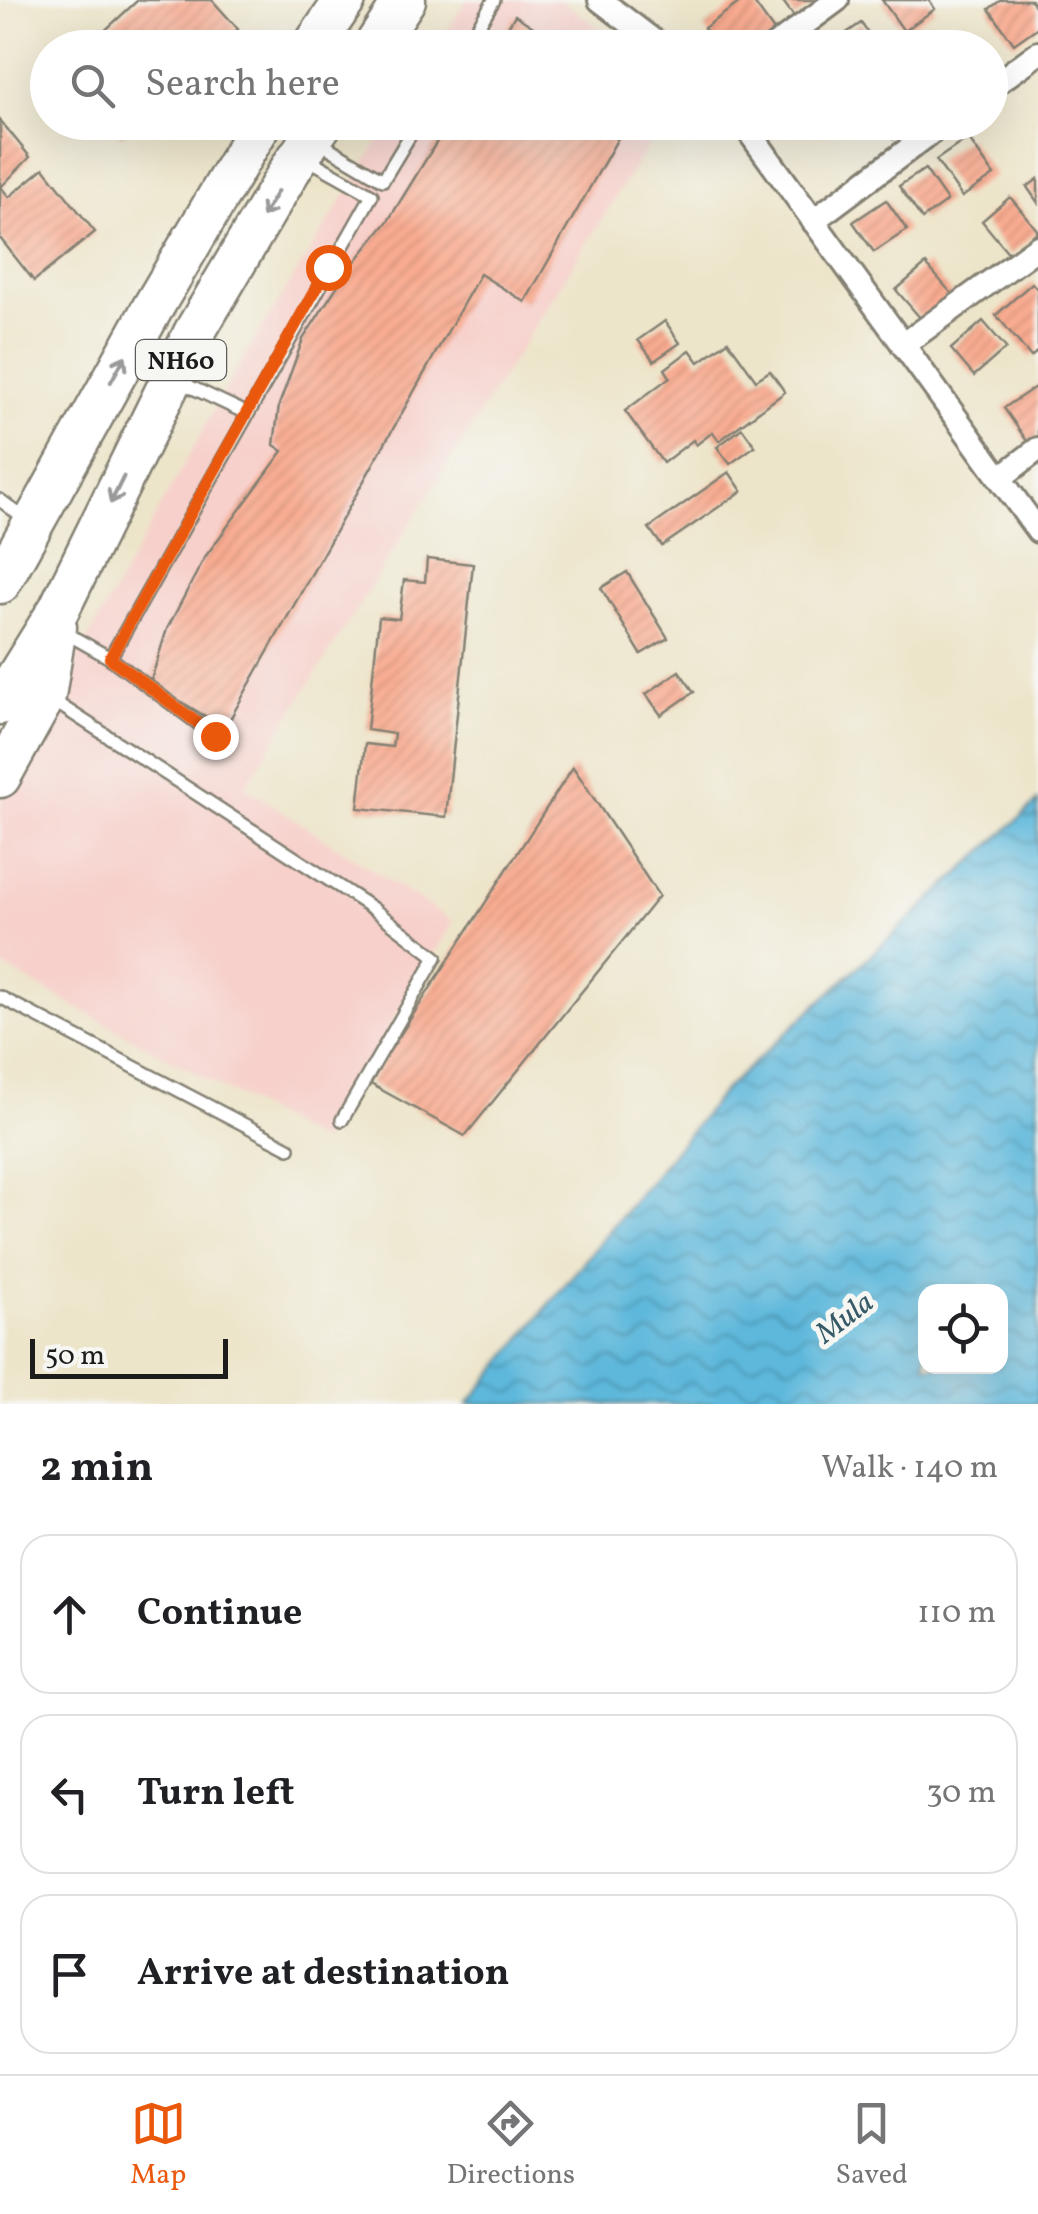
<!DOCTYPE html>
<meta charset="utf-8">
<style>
:root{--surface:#fff;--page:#f6f6f6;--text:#202124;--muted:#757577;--line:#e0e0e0;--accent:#ea580c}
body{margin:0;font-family:Vollkorn,serif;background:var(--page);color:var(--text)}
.controls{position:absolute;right:30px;bottom:30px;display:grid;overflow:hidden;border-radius:20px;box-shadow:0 10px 40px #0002}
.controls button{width:90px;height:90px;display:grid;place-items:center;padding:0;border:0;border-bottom:2px solid var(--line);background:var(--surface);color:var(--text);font:50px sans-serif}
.scale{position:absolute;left:30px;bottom:25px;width:198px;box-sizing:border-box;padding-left:10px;border:5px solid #1c1c1c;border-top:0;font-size:28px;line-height:35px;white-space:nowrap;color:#1c1c1c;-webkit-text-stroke:8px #f6f6f2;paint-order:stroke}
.stop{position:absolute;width:30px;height:30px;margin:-22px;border:8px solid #ea580c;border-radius:50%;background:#fff}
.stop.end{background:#ea580c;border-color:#fff;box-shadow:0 2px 10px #0008}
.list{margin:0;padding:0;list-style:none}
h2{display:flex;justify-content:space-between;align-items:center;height:130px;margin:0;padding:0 40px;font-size:42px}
h2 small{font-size:32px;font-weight:400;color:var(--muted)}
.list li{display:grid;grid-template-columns:65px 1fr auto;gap:30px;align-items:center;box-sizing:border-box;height:160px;margin:0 20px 20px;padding:0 20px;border:2px solid var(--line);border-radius:30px}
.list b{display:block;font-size:38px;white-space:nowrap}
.list em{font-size:32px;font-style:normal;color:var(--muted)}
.icon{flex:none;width:55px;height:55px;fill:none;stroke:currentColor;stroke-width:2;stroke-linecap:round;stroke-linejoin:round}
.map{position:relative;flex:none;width:1038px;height:1404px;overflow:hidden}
.search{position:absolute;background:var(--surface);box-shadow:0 10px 40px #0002;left:30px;right:30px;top:30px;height:110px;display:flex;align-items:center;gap:25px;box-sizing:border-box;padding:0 35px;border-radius:55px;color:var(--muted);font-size:38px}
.sheet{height:670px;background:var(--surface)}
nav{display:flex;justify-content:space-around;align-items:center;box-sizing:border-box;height:140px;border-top:2px solid var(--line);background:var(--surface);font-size:28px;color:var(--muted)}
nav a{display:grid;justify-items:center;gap:5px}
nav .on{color:var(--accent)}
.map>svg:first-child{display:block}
.built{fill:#f7d0cb}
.water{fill:url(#water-waves);stroke:#3c6a7c;stroke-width:2.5;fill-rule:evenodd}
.building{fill:url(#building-hatch)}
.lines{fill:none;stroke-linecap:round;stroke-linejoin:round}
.lane-casing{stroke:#848073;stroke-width:16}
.street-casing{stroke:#848073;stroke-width:28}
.highway-casing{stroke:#848073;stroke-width:45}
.lane{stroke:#fff;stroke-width:11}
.street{stroke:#fff;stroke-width:22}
.highway{stroke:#fff;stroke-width:40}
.oneway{stroke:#999}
.route{stroke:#ea580c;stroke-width:12}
.labels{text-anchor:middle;stroke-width:10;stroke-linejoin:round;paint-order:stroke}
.shield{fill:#f6f6f2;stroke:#5d5d5c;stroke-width:2.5}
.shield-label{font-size:25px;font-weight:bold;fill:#1c1c1c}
.water-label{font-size:30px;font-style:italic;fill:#365a68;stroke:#f6f6f2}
</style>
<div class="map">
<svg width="1038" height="1404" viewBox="0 0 1038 1404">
<defs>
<pattern id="water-waves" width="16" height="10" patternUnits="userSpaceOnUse" patternTransform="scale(2.5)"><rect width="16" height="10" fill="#5db8db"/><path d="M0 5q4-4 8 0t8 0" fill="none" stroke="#4c95b1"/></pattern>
<pattern id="building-hatch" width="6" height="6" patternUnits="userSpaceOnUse" patternTransform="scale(2.5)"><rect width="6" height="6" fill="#f9ac91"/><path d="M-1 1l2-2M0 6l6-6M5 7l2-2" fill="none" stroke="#d5937c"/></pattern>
</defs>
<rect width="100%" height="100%" fill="#f6f6f2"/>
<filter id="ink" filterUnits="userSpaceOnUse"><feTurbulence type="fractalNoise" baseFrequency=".01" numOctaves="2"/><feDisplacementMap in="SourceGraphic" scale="20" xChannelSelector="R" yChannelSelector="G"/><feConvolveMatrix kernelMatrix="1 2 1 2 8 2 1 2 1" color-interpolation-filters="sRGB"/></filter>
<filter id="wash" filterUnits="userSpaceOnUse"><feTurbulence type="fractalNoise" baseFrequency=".0048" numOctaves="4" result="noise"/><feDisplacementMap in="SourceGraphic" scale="40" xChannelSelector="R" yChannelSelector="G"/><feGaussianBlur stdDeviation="2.25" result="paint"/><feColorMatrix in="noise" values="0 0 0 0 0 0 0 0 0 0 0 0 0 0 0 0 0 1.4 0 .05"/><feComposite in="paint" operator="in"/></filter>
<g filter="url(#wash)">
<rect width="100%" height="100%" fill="#ede5ca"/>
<g class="built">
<polygon points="466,0 560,0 627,47 437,48"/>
<polygon points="390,123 662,123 245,787 453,922 320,1142 0,965 0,799 236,370"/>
</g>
<path class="water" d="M1038 801V1404H468L724 1090ZM926 1292H1000V1366H926Z"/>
<g id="blocks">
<g class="building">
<polygon points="138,0 212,0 238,29 218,48 86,48"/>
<polygon points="743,0 752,0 777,35 759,48 718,48 704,28"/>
<polygon points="782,0 820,0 795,18"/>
<polygon points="882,0 929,0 935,9 904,31"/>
<polygon points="1001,0 1031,0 1038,10 1038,27 1014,44 989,9"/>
<polygon points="515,15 565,48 495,48"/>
<polygon points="861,23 879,48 825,48"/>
<polygon points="0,120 30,157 1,187 9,197 44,168 95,232 34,281 0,238"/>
<polygon points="109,122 135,122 121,136"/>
<polygon points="449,122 627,122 525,302 480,274 225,728 150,683 167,629 205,557 283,451 274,445 279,405 303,339 345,274 388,221"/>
<polygon points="881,122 917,122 893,139"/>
<polygon points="968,138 994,175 962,197 936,160"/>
<polygon points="925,169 947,201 922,219 899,186"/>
<polygon points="1038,179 1038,203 1027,187"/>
<polygon points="1010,197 1038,231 1010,255 982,221"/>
<polygon points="886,200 907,230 874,252 853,222"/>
<polygon points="926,264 952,294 922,320 896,290"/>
<polygon points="1032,283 1038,290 1038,351 1031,357 996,315"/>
<polygon points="665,321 680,343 654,361 638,340"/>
<polygon points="983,321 1006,348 974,376 951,349"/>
<polygon points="728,341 756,380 770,371 785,392 719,441 713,432 696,445 693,440 663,463 625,411 670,377 665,369 690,350 699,362"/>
<polygon points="1038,385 1038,438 1029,444 1004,408"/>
<polygon points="742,428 755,446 730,464 717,447"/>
<polygon points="729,472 742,491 662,546 649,528"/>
<polygon points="427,559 473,564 446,817 358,808 365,744 392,747 394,734 367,730 379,617 399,619 404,580 425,582"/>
<polygon points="627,572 668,638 641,654 601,588"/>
<polygon points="679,671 694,692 661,715 646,694"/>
<polygon points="573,767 659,896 465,1136 369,1083"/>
</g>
</g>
</g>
<g filter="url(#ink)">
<use href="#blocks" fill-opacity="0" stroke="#848073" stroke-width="2.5"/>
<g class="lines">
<g class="lane-casing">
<g id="lane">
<polyline points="465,48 494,0"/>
<polyline points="319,142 383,180 418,122"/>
<polyline points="178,381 246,413"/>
<polyline points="0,500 25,519"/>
<polyline points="64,632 110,658 372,195 306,158"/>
<polyline points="110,658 215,736"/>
<polyline points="52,700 372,908 436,957 342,1120"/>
<polyline points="0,997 289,1148"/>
</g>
</g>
<g class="street-casing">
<g id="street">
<polyline points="600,0 663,48"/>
<polyline points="772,48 837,0"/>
<polyline points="990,88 1038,53"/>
<polyline points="742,122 1038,531"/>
<polyline points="813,221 945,122"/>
<polyline points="903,345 1038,247"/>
<polyline points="1000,478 1038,449"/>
</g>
</g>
<g class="highway-casing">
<g id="highway">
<polyline points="312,48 345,0"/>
<polyline points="373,48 405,0"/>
<polyline points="0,583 152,309 262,122"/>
<polyline points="0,704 59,609 194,333 293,165 323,122"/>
<polyline points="0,777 45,696 56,627"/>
</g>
</g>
<use href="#lane" class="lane"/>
<use href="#street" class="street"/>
<use href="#highway" class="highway"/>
</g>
<defs><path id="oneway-shaft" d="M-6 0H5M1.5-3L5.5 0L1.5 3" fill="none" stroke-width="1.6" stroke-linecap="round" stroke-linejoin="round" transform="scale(2.5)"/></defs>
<g class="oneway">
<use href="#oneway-shaft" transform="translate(270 204) rotate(120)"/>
<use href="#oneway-shaft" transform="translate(118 369) rotate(-61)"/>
<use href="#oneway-shaft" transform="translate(117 490) rotate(116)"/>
</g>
</g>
<g class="lines" filter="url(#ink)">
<polyline class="route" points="215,736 110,658 328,267"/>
</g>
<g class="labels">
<rect class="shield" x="136" y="340" width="90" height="40" rx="8"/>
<g class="shield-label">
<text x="181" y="369">NH60</text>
</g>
<g class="water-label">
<text transform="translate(844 1317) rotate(-37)" y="10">Mula</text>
</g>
</g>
</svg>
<div class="controls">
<button><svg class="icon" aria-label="locate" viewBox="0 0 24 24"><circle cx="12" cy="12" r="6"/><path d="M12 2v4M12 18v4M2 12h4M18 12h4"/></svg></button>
</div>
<div class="scale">50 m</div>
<div class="stop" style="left:328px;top:267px"></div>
<div class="stop end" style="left:215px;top:736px"></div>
<div class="search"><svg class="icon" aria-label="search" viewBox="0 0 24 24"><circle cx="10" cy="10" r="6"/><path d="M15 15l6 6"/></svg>Search here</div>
</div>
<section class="sheet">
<h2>2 min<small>Walk · 140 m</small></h2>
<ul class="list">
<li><svg class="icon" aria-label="ahead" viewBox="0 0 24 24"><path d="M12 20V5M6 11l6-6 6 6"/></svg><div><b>Continue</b></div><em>110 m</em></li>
<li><svg class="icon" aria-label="left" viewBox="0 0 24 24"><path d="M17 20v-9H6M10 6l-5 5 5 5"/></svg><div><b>Turn left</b></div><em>30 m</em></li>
<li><svg class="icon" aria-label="arrive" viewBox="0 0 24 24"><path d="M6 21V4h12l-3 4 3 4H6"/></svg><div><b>Arrive at destination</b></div></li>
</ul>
</section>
<nav>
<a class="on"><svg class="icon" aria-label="map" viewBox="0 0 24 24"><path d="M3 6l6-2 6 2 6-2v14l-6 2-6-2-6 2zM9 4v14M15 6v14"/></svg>Map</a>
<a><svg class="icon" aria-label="directions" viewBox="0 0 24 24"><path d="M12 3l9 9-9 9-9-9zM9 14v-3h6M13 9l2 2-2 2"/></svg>Directions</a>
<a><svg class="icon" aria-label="saved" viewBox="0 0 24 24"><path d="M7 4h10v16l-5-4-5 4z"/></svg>Saved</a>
</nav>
